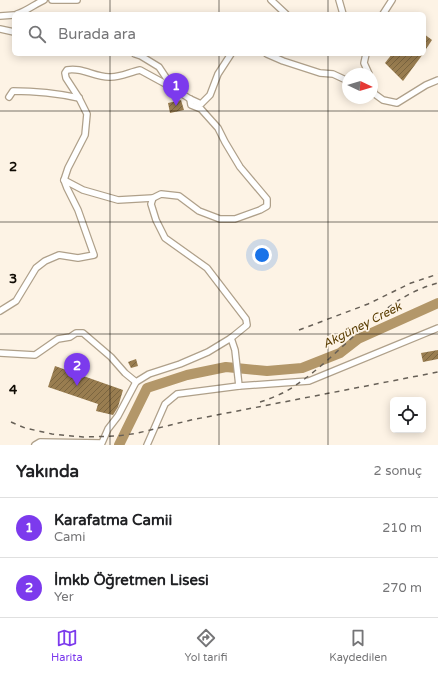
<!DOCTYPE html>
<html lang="tr">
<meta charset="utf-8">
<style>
:root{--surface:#fff;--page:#f6f6f6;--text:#202124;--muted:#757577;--line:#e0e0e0;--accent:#7c3aed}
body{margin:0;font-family:"Varela Round",sans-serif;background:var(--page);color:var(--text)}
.controls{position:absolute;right:12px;bottom:12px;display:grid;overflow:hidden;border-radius:6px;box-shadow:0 2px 10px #0003}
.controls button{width:36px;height:36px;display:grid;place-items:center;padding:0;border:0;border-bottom:1px solid var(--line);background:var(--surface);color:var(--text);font:20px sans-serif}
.compass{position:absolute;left:342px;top:68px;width:36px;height:36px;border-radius:50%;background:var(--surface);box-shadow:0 2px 10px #0003;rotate:94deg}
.you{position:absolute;left:262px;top:255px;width:14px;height:14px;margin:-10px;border:3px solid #fff;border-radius:50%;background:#1a73e8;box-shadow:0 0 0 6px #1a73e833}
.badge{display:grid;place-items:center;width:26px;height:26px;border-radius:50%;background:var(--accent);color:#fff;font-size:13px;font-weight:700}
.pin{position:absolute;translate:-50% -33px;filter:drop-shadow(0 1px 2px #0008)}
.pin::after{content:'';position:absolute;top:21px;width:14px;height:12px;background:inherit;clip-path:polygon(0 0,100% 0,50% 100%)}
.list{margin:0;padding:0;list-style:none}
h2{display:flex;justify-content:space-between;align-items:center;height:52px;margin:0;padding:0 16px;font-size:17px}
h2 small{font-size:13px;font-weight:400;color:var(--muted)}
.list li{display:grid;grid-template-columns:26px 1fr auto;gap:12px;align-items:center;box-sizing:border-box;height:60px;padding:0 16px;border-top:1px solid var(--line)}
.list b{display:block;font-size:15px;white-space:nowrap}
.list p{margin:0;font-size:13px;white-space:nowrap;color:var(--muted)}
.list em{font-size:13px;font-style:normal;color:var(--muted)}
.icon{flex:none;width:22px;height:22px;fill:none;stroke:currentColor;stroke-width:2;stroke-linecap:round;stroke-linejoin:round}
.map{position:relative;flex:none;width:438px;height:445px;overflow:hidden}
.search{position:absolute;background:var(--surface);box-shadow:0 2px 10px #0003;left:12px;right:12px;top:12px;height:44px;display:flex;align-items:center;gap:10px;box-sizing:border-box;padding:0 14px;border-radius:6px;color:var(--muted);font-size:15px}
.sheet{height:172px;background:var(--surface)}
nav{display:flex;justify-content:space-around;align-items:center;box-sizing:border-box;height:56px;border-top:1px solid var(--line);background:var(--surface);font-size:11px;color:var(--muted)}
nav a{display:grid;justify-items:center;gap:2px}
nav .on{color:var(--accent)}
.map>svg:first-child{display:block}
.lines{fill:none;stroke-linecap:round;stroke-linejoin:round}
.river{stroke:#b39769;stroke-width:10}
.building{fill:url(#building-hatch)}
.minor-casing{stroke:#afa08a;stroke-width:8}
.minor{stroke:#fff;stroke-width:5.5}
.rail{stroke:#676057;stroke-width:1.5;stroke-dasharray:5 5;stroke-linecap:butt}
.grid{fill:none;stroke:#100b04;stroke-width:1;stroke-opacity:0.55}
.labels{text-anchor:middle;stroke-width:3.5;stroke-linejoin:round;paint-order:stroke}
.water-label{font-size:12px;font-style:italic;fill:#593c00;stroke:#fdf3e5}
.grid-label{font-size:13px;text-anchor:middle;font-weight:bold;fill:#100b04;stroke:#fdf3e5;stroke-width:3.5;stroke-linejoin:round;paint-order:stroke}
</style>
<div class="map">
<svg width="438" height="445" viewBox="0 0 438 445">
<defs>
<pattern id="building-hatch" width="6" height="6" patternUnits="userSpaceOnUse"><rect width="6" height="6" fill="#997d50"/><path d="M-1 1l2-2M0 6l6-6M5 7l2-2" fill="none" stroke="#7b6540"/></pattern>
</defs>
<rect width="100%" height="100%" fill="#fdf3e5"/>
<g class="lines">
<polyline class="river" points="119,445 147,388 187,375 226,367 267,371 302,368 340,353 358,339 438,303"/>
</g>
<g class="building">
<polygon points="424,34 432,40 424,52"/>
<polygon points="392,54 423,54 403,81 385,63"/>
<polygon points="181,100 184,110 170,113 168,103"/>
<polygon points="438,350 438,359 423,362 421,353"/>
<polygon points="136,359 138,366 131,368 128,362"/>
<polygon points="55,366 123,390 118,407 113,415 96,411 98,404 48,387"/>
</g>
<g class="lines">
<g class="minor-casing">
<g id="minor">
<polyline points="52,0 77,0"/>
<polyline points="271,0 286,14"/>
<polyline points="339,0 343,14"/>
<path d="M17 14C27 11 35 4 44 0"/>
<polyline points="383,14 392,0"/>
<polyline points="0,16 14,15"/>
<polyline points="0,29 14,32"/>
<polyline points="135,54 141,56 159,67 173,88 190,99 201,104 210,95 218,74 231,54"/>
<polyline points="267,54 283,61 320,73 333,74 348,81"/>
<polyline points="366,54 364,63 369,74"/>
<polyline points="372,83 374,93"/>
<polyline points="372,92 383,100 397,103 426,85 438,80"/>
<path d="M9 97 13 91C37 91 56 93 79 98"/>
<polyline points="190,99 191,105 201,109 218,128 225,142 240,167 267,199 267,206 260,210 235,219 220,219 199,211 179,196 161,194 153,198 151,204 156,220 165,238 207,268 246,319 247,325 231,338"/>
<polyline points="64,180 83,190 118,200 153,198"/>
<path d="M0 311 16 301 36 268 45 261 59 255 78 258 94 255 78 210 67 188 64 180 68 168 85 135 87 114 79 98 66 78 65 73 67 70C82 67 94 77 109 77 119 78 130 72 140 70L173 88"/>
<polyline points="0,353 35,355 58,339 70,337 76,333 83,333 111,357 125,373 136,382"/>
<polyline points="35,445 40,442 101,443"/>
<polyline points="101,445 108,429 118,416 136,382 149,374 180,364 208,352 231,338 235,350 239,386"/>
<polyline points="147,445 165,404 177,394 239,386 309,381 438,328"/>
</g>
</g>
<use href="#minor" class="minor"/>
<g class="rail">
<polyline points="299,330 368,304 411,283 438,274"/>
<path d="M260 402C272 398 285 393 296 385 344 353 380 298 438 283"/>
<polyline points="11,422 25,428 52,434 83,437 118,436 138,433 191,420 438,372"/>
</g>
</g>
<path class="grid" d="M110 0V14M219 0V14M328 0V14M110 54V445M219 54V445M328 54V445M0 111H438M0 222H438M0 334H438"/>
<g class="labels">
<g class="water-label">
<text transform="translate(362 325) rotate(-27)" y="4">Akgüney Creek</text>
</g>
</g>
<g class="grid-label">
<text x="13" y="171">2</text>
<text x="13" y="283">3</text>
<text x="13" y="394">4</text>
</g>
</svg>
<div class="controls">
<button><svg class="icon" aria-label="locate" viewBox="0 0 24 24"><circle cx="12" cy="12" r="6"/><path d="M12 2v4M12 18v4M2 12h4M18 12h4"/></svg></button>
</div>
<svg class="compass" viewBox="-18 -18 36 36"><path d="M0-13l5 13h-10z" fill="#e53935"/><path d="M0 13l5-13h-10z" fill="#757577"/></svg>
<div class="you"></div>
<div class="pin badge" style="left:176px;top:106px">1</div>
<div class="pin badge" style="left:77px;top:386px">2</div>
<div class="search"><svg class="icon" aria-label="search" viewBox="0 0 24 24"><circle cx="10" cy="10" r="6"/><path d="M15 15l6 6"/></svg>Burada ara</div>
</div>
<section class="sheet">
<h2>Yakında<small>2 sonuç</small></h2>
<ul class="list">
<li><span class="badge">1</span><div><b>Karafatma Camii</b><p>Cami</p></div><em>210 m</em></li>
<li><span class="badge">2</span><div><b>İmkb Öğretmen Lisesi</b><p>Yer</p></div><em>270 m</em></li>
</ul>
</section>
<nav>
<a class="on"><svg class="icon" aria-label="map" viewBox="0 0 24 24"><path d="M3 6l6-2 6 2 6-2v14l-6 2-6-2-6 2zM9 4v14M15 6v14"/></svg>Harita</a>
<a><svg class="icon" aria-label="directions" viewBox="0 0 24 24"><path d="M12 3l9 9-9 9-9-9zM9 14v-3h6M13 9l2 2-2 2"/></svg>Yol tarifi</a>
<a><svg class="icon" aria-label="saved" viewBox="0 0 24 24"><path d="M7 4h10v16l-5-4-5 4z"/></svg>Kaydedilen</a>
</nav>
